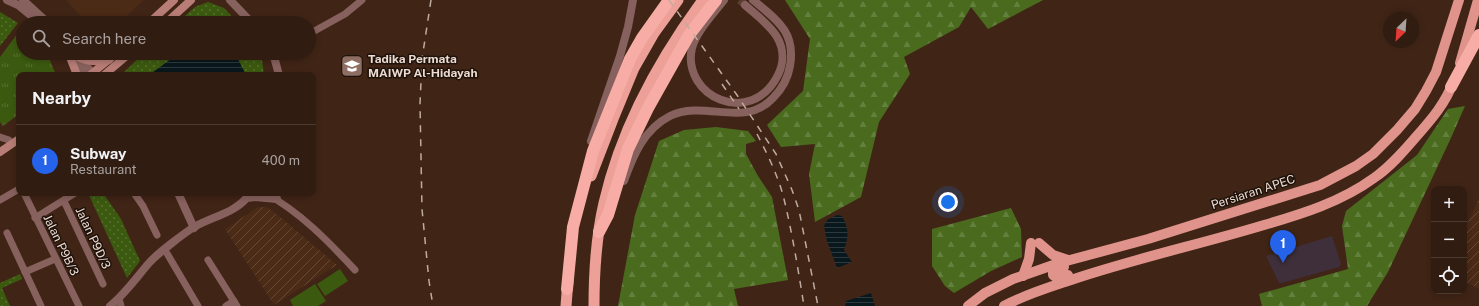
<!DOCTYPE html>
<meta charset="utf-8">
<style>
:root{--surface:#301c10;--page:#382519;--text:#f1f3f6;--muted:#a8a19f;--line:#4b3a30;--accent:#2563eb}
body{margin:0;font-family:"Public Sans",sans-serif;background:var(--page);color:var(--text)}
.controls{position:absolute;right:12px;bottom:12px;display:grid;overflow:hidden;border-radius:8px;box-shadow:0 2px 6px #0003}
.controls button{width:36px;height:36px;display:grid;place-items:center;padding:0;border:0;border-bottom:1px solid var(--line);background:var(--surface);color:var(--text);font:20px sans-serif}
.compass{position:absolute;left:1383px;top:12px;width:36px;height:36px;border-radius:50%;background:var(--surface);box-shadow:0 2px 6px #0003;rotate:205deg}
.you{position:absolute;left:948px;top:202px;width:14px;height:14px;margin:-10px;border:3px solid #fff;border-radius:50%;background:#1a73e8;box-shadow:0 0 0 6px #1a73e833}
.badge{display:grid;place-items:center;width:26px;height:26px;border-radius:50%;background:var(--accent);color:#fff;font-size:13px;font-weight:700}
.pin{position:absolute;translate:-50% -33px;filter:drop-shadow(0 1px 2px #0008)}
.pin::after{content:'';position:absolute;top:21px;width:14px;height:12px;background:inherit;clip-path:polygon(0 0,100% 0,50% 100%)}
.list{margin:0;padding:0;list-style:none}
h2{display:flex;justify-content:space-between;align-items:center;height:52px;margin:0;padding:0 16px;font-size:17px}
h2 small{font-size:13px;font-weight:400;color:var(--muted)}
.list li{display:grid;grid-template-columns:26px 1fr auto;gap:12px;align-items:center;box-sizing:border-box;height:72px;padding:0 16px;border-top:1px solid var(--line)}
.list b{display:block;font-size:15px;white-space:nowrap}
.list p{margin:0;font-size:13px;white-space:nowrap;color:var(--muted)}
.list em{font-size:13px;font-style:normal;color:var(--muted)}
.icon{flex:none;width:22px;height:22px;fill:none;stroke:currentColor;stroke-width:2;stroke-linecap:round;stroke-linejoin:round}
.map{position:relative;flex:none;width:1479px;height:306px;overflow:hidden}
.search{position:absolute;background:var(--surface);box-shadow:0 2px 6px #0003;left:16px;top:16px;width:300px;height:44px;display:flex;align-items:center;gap:10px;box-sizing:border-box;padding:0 14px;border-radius:22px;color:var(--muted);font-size:15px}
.panel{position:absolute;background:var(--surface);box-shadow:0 2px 6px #0003;left:16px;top:72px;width:300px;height:124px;border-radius:8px}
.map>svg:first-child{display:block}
.commercial{fill:#3e2f3b}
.industrial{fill:url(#industrial-furrows)}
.built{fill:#4b2a16}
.grass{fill:url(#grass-tufts)}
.forest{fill:url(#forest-firs)}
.park{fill:url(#park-dots)}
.pitch{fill:#3c5a0f}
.water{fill:url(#water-rules)}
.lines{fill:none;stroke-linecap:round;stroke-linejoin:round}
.tertiary-tunnel{stroke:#5a4032;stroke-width:8;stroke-dasharray:8 4;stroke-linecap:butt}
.minor{stroke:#87615d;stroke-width:7}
.tertiary{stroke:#87615d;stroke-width:8}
.secondary{stroke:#b97d77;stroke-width:8}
.primary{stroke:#e0938b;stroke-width:10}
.trunk{stroke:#eca098;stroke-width:11}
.motorway{stroke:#f7ada5;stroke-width:12}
.rail{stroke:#bfaba0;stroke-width:1.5;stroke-dasharray:7 7;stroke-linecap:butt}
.labels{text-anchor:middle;stroke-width:3;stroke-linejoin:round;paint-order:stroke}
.poi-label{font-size:12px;font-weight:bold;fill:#ecdbd1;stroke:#1e120b;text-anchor:start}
.street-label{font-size:12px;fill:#ecdbd1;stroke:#1e120b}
</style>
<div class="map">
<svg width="1479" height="306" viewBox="0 0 1479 306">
<defs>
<pattern id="industrial-furrows" width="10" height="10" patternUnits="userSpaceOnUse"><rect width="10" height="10" fill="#4b2a16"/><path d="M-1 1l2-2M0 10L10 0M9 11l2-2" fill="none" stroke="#654837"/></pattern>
<pattern id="grass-tufts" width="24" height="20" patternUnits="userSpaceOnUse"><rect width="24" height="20" fill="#3c5a0f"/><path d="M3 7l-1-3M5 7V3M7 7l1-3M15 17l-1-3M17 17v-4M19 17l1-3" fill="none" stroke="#587131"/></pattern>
<pattern id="forest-firs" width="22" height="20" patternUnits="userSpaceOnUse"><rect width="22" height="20" fill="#4a6b1e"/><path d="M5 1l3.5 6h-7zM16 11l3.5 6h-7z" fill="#64803e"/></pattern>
<pattern id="park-dots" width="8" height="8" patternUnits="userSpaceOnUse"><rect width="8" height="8" fill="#3c5a0f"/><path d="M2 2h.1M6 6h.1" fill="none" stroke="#587131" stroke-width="1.8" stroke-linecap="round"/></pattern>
<pattern id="water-rules" width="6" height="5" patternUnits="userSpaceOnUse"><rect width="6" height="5" fill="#09181c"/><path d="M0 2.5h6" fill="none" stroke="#2d393c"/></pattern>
</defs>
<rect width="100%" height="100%" fill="#402516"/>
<polygon class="commercial" points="1332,236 1341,264 1339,267 1282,283 1279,283 1266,256"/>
<g class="industrial">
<polygon points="1479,199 1479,289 1464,281 1464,230"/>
<polygon points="258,207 267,207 279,216 337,265 274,305 225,229"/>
</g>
<polygon class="built" points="66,0 144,0 119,23 87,23"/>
<polygon class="grass" points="21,29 23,31 23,53 47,53 56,75 19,75 19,114 3,126 0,122 0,57"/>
<g class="forest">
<polygon points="785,0 1043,0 988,29 971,7 959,27 904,57 910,74 879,122 861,197 815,222 809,174 815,144 781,147 767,125 803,91 810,39"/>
<polygon points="1465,106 1450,140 1388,272 1367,306 1262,306 1259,294 1348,269 1342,226 1346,211 1417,155 1448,109"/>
<polygon points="716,127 748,131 756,141 746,144 746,154 758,176 772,197 788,280 734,289 738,306 618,306 635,215 659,141 684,130"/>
<polygon points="1011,208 1021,229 1022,257 991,271 954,293 945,286 932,266 932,229"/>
</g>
<g class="park">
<polygon points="208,2 224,8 238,23 177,23 195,7"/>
<polygon points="0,12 18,23 0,46"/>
<polygon points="144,53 261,53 264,75 121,75"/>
<polygon points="88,193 103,193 121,219 140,261 127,278"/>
<polygon points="20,274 22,279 2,288 10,306 0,306 0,283"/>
</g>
<g class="pitch">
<polygon points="340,269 348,281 325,296 317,284"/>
<polygon points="315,284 326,301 318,306 293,306 290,300"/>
</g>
<g class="water">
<polygon points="179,53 234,53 236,55 246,75 149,75"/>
<path d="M837 215 842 216C849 229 849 236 844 250L852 262 837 268 827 241 824 226 827 220Z"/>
<polygon points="871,293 875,306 845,306 846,301"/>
</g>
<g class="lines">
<polyline class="tertiary-tunnel" points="740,0 745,5"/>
<g class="minor">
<polyline points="309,34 345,14 362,0"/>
<polyline points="0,137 9,140"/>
<polyline points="24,193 79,306"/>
<polyline points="134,193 143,206 157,235"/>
<path d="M265 193C300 212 328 241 355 270"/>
<polyline points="0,200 19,189"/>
<polyline points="64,201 103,284"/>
<polyline points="35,218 75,193"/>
<polyline points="7,233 41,306"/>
<polyline points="165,250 198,306"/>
<polyline points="208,260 237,306"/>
<polyline points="25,272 55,259"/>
<polyline points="119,299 121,306"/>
<polyline points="226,306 234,301"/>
</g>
<g class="tertiary">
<polyline points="7,0 18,5 40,23"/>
<polyline points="23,0 48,23"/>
<polyline points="230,0 252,23"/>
<path d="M724 0C714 13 696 32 692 48 681 96 751 129 778 75 784 63 784 49 777 37 770 25 756 15 745 5"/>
<polyline points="66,53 85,75"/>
<polyline points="76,53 94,75"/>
<polyline points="273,53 279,75"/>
<polyline points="591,141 620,56 628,27 633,0"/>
<path d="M624 181C633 156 644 129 670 116 705 99 744 129 773 98 782 89 788 78 790 66 796 32 777 20 753 0"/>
<polyline points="178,193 194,228"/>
<polyline points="247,198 255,197 277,199"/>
<path d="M110 306C125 294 136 278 149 263 157 254 183 234 194 227 215 215 235 214 251 193"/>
</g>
<g class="secondary">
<polyline points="149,23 174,0"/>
<polyline points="166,23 191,0"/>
<polyline points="70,57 77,75"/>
<path d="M80 58C90 62 99 62 109 60"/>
<polyline points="90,75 117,53"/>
<polyline points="104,75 130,53"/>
<polyline points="0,152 19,139"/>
</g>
<g class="primary">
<polyline points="1460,63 1478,0"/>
<polyline points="1039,243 1053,255 1068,260"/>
<polyline points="1064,267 1053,271 1053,275 1057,278 1068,275"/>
<polyline points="1023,276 1029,259 1031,243"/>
<polyline points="968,306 985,293 1013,279 1059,263 1148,239 1320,185 1356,166 1373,154 1397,130 1415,109 1426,91 1436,72 1459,0"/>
<path d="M1004 306C1026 294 1050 287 1074 279 1137 258 1201 244 1264 225 1302 214 1341 202 1374 178 1390 167 1403 152 1415 138 1431 120 1446 103 1454 80"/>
</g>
<g class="trunk">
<polyline points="591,176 613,119 634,68 654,33 678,0"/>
<polyline points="566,306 568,280"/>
<path d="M594 306C594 272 596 237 604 203 621 129 658 61 703 0"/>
</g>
<g class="motorway">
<polyline points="1451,87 1479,35"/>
<polyline points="599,232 608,215 628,149 648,108 689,35 716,0"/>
<polyline points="567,289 573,227 593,151 630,59 642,38 669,0"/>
</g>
<g class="rail">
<polyline points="431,0 422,59 420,104 422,209 429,281 433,306"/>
<polyline points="669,0 737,95 776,154 792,190 799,210 818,306"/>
<polyline points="722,84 739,109"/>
<path d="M757 134C767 153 777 174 783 195 792 231 798 269 804 306"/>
</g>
</g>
<defs>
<g id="school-square" transform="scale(1.15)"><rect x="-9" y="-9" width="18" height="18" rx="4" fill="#8d6e63" stroke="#1e120b"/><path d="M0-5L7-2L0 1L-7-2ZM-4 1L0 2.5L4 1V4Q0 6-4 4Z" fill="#fff"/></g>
</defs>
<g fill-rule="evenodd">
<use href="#school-square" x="352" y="66"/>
</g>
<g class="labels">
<g class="poi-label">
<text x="368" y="63">Tadika Permata<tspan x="368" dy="14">MAIWP Al-Hidayah</tspan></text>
</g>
<g class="street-label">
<text transform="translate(1253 192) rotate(-18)" y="4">Persiaran APEC</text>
<text transform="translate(93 238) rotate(65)" y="4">Jalan P9D/3</text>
<text transform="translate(61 245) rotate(64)" y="4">Jalan P9B/3</text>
</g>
</g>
</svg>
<div class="controls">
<button>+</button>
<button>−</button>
<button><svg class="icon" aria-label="locate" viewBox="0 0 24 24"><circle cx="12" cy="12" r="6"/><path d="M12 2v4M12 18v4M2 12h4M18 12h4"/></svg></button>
</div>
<svg class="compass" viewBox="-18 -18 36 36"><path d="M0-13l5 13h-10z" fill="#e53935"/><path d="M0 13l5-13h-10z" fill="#a8a19f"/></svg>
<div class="you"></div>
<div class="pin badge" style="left:1283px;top:263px">1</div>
<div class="search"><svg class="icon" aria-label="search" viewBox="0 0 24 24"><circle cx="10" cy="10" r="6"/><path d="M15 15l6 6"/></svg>Search here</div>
<section class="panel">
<h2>Nearby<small></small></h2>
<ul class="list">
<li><span class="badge">1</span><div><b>Subway</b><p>Restaurant</p></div><em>400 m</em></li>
</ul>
</section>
</div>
